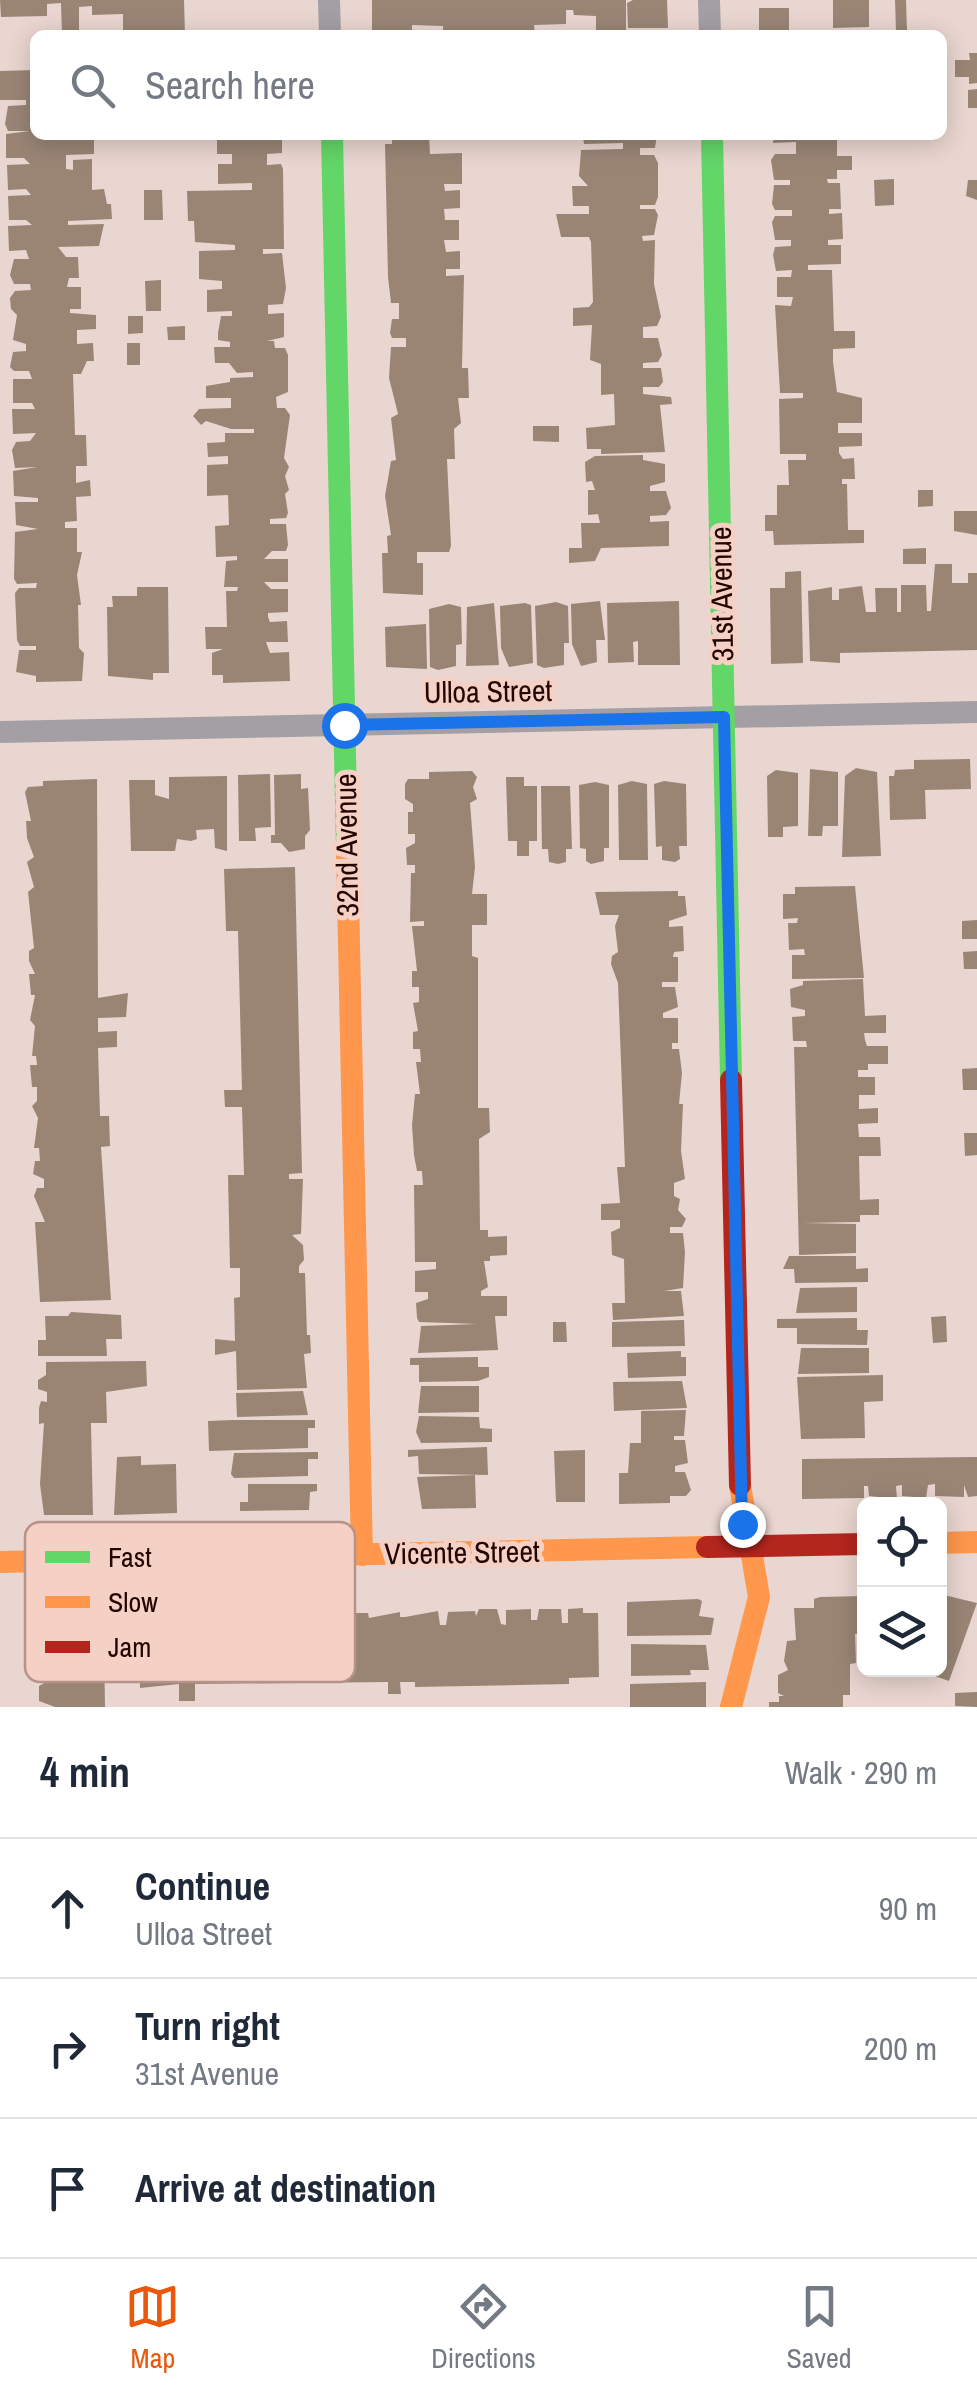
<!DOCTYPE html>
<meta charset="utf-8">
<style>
:root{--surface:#fff;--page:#f2f2f3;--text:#1f2937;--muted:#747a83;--line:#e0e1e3;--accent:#ea580c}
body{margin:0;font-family:"Archivo Narrow",sans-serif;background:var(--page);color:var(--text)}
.controls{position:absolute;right:30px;bottom:30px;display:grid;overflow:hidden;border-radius:15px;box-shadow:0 5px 25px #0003}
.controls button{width:90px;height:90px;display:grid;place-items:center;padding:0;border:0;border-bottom:2px solid var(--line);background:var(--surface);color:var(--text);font:50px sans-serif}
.stop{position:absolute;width:30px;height:30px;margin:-22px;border:8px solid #1a73e8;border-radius:50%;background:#fff}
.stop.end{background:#1a73e8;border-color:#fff;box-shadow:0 2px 10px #0008}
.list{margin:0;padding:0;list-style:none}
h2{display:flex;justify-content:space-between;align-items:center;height:130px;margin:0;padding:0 40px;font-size:42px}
h2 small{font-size:32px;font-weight:400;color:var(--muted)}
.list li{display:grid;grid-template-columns:65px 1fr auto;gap:30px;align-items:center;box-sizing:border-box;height:140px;padding:0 40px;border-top:2px solid var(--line)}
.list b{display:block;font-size:38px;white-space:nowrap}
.list p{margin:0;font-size:32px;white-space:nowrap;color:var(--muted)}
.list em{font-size:32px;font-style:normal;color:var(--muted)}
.icon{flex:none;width:55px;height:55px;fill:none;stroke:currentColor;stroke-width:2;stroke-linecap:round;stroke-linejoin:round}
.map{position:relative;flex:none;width:977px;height:1707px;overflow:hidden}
.search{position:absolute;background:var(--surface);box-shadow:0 5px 25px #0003;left:30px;right:30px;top:30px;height:110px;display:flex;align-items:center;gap:25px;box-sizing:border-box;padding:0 35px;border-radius:15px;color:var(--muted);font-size:38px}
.sheet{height:550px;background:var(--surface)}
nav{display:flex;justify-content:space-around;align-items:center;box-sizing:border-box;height:140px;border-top:2px solid var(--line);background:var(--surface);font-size:28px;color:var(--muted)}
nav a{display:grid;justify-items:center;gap:5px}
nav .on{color:var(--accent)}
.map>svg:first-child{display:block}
.building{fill:#9a8575}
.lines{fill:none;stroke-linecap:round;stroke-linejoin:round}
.street{stroke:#a49fa5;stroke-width:22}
.fast{stroke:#63d668;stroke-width:22}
.slow{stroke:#ff974d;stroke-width:22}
.jam{stroke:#b3261e;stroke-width:22}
.route{stroke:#1a73e8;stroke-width:12}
.labels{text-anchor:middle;stroke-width:10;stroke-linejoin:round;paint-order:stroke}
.street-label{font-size:30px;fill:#240601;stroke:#f4d0c5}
.key{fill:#f4d0c5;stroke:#b6938a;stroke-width:2.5}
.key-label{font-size:28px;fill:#240601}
</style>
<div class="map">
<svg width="977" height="1707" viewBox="0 0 977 1707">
<rect width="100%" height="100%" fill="#ead6d0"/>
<g class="building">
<polygon points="0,0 184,0 185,35 123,35 123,14 92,15 92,6 79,7 79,35 62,35 61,3 47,4 47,16 1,17"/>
<polygon points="372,0 626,0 626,35 596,35 596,16 574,15 573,10 566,10 566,24 534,25 535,35 443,35 443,26 412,25 412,35 372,35"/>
<polygon points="633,0 667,0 668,28 628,28 627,3"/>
<polygon points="833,0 869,0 869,27 833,28"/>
<polygon points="895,0 906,0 907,32 896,32"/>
<rect x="759" y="8" width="30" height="27"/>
<polygon points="969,53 977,53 977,83 969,84 969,77 955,77 955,60 970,60"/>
<polygon points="35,70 35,135 66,139 94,135 94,154 66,155 66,169 73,170 73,160 92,159 92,190 104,189 107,204 111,204 112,219 68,221 68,225 104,224 99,246 58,247 66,257 78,257 79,278 69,278 67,287 81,287 81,309 70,309 70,313 96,315 96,329 77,330 77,344 93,343 94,361 87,361 81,374 73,374 75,435 86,435 87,466 76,466 76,483 90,480 91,496 76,497 77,521 65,522 65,528 77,528 77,552 82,552 77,575 81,605 78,605 79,648 84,653 82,681 36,682 36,676 16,672 19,650 36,650 36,646 20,646 17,640 15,593 19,588 36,588 37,583 17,584 14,579 15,532 38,529 16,525 15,502 38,502 38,498 14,496 13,471 37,467 15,468 12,450 16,442 30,441 36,433 13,434 12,409 35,409 32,403 13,403 13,379 32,379 29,371 14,371 10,367 13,352 26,351 26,344 13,340 17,315 11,309 10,298 15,291 31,290 30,284 14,284 10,275 14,259 29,259 26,250 9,251 8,226 32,225 26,220 9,220 8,196 31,195 26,189 8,190 7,165 30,164 24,158 6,158 6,134 30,131 8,131 5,124 8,106 26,105 26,100 0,100 0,71"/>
<polygon points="977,89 977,108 968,108 968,90"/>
<polygon points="217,135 282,135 282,153 267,154 267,165 281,164 283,169 284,249 263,249 263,254 282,253 286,288 283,304 268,305 268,314 284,313 284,337 267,341 274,341 275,348 285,348 288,355 288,392 276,397 277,408 285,408 290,415 284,458 289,467 285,476 289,490 285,494 288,513 286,518 270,519 270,524 286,524 288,545 286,551 272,551 264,559 288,559 288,582 264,582 271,589 288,589 288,612 268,613 268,617 270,622 287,621 288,642 266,642 270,653 289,652 290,681 223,683 223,675 212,675 212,653 223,649 206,649 205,627 227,627 226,591 237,591 238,587 224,587 226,561 237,560 237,556 216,557 215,526 229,525 228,495 207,496 207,465 228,464 228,456 208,457 207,443 225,442 225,433 254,433 254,429 231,429 206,421 201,425 193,416 199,409 231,408 231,398 206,398 206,386 230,382 230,378 253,377 253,372 237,373 229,363 215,363 214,347 230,347 230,342 218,340 218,333 221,316 232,316 232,311 207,312 207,290 222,289 222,281 199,279 199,251 235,250 235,245 195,242 194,221 188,221 187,191 252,190 252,183 218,184 218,164 232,164 232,154 217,154"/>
<polygon points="392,135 429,135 430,154 462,153 462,184 444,184 445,191 460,190 460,208 444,209 445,220 459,220 459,240 444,240 446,252 460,251 460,269 446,269 446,276 464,275 462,368 468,368 469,398 458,398 461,423 454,429 455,459 447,459 451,546 449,552 417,552 417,563 423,563 423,595 383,593 382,553 388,553 387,536 391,535 385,496 391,461 396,460 391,418 398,414 389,378 391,347 406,347 406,338 392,338 390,333 392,319 399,319 399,303 391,303 388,277 385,144 392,144"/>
<polygon points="583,135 657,135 655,148 640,148 640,155 654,155 658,163 658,197 655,205 640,205 640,209 655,209 658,215 654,235 642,236 643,241 655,240 654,284 661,317 657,326 643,327 643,338 658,338 662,355 658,362 643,363 643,368 661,368 663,382 659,387 643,387 643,394 671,397 672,404 660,405 665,452 601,454 601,449 587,449 586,428 615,425 614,394 601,395 601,364 590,360 592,325 573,326 573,308 589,307 593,302 591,242 589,237 561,237 556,214 589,214 589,206 573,206 572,186 588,186 579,176 581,150 623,149 623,143 584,144"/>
<polygon points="774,135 853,135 853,140 837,140 837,156 852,156 852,170 837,170 837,179 827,179 828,183 840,183 841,209 829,209 829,214 842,213 843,239 828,240 828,245 841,245 841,264 808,265 808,270 832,270 834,331 855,331 855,348 833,349 833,362 837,392 862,398 862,423 838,423 838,433 862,433 862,446 839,447 839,453 843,459 854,458 855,479 842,479 842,484 847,484 848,530 864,530 864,543 774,545 773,531 765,531 765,515 777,515 777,485 789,485 788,460 806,460 806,454 780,454 779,399 803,398 803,393 780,393 775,305 791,306 793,297 777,297 777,277 791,277 792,270 776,271 773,255 775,247 791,246 791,240 775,240 772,222 775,216 792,216 792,210 775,210 772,204 774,185 790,185 790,180 774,180 771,160 775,154 796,154 796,142 773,143"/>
<polygon points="894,179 894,205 875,206 874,180"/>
<polygon points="968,180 977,180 977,200 966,196"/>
<polygon points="144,190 162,190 163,220 144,220"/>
<polygon points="161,280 161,311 146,311 145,281"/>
<polygon points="128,316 143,316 143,333 128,334"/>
<polygon points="185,326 185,340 168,340 167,327"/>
<rect x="127" y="343" width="13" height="22"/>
<polygon points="533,426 559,426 559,442 533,441"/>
<polygon points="643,455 643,460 665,464 665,482 650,486 650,491 666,491 671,508 666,515 650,516 650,522 669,521 669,546 601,548 595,561 569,563 569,548 582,548 581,523 600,523 598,514 588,515 588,490 595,490 592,481 586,482 585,462 595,456"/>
<polygon points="918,490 933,490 933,506 918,507"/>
<polygon points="954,511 977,511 977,535 954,531"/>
<polygon points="926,548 926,564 903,564 903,549"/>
<polygon points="935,564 952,564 952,583 968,583 968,573 977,573 977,650 840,653 840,663 810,661 808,591 832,587 832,600 839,600 839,589 862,586 866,612 876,612 875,588 897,588 897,612 901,612 901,585 926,585 927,611 931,611"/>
<polygon points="801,571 803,663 771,664 770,588 785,588 785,572"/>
<polygon points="137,587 168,587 169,673 153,673 153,680 108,676 107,607 113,607 112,596 137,596"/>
<polygon points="600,601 605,640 596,640 597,662 581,666 572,644 571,604"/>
<polygon points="679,601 680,665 638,665 638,641 633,642 634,662 608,663 607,603"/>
<polygon points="556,602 568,606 569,643 564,643 564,665 544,668 537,665 535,606"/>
<polygon points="494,603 499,665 466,666 467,607"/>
<polygon points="525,603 531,605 533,663 509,667 501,648 500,606"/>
<polygon points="449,604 461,607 462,644 456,645 456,666 438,670 430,667 429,609"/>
<polygon points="426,624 427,669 386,667 385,627"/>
<polygon points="970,759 971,789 925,790 926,819 890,820 889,776 894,776 895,770 914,769 914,760"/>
<polygon points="856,768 877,772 881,856 842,857 845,776"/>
<polygon points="810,769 838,772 838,826 823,826 822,836 808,836"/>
<polygon points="776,770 798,773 798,826 783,827 783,837 768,837 767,776"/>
<polygon points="472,771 477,777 473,787 477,799 470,803 475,867 472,894 487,894 487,925 472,925 472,956 478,958 478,1108 489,1108 490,1132 479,1139 480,1230 488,1230 488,1237 507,1236 507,1255 490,1256 490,1261 484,1261 488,1287 481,1291 481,1296 507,1296 507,1316 495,1316 498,1350 418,1353 421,1326 477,1324 419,1322 417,1318 416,1303 428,1299 428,1292 415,1292 415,1271 436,1269 436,1262 415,1262 414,1185 423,1185 422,1171 417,1171 414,1155 412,1125 415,1094 420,1094 416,1062 421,1062 420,1049 413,1049 413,1032 418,1031 413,1003 419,1002 419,987 412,987 412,971 417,971 412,926 424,926 424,921 410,922 411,873 415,873 415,865 407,865 406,848 415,843 415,834 408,834 408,812 413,812 413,804 405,799 405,784 408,779 429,779 429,772"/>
<polygon points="270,774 271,827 255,828 256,841 239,841 238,775"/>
<polygon points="301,774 301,789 308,788 310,830 305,836 305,849 289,852 281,843 271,843 271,835 275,835 274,775"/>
<polygon points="227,776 227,851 215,848 214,829 196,830 197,839 191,841 177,839 175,851 131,851 129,780 155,780 155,795 169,799 169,777"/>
<polygon points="506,777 524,777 524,786 537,786 537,841 529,841 529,856 517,856 517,841 508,841"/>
<polygon points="97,779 98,998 128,993 126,1017 98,1018 98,1032 117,1031 117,1047 98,1048 100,1116 109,1116 110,1146 101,1147 111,1300 40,1302 35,1222 45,1222 34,1196 37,1188 44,1188 44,1179 33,1174 35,1161 40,1161 39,1148 34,1148 38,1118 32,1106 37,1101 37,1087 32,1087 30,1065 37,1065 36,1056 32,1056 35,1026 30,1020 35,995 31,995 29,974 35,974 29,961 29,951 34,948 28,892 34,887 27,862 34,857 27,838 26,821 31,821 25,792 28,787 43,786 43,781"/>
<polygon points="632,781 647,784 648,860 619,860 618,785"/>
<polygon points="664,781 686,784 687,846 679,846 680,859 675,862 662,860 662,846 656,847 654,784"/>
<polygon points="595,782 609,785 609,848 604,848 604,861 591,864 586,861 586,849 580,848 579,785"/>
<polygon points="541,786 570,786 572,849 566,849 566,862 558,864 549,862 548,849 542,849"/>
<polygon points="295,867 302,1173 289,1174 289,1179 303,1179 301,1234 292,1235 303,1245 304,1260 299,1266 299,1273 305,1273 307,1335 310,1335 311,1353 304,1354 307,1388 237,1390 236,1351 215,1355 215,1339 235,1341 234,1298 240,1297 240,1268 230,1268 228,1175 244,1175 242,1107 225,1107 224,1090 242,1090 238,931 226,931 224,869"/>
<polygon points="855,886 864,978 792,979 792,955 805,955 804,949 789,950 788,923 797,923 798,918 783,919 783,894 795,894 795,887"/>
<polygon points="678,891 678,896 685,896 687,915 669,921 669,927 683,926 684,951 674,952 673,957 678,957 678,982 662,982 662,987 675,987 678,1007 663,1013 663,1018 678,1018 678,1043 672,1043 672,1049 679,1049 682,1073 679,1104 683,1104 681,1151 685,1179 674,1183 674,1196 680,1199 678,1210 686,1219 682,1227 670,1227 670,1233 683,1233 685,1252 683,1288 664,1291 681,1291 684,1316 613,1320 612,1303 625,1303 624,1259 612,1255 611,1232 620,1228 620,1220 601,1220 601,1204 620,1203 617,1167 625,1167 618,983 611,964 612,956 618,952 615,926 619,915 600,915 595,892"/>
<polygon points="977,920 977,939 962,939 962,921"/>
<polygon points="977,951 977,969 964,969 963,952"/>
<polygon points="863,979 865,1016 886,1015 886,1033 864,1033 865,1040 867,1046 888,1046 888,1064 868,1064 868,1070 858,1070 858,1077 875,1077 875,1095 859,1095 859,1109 878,1108 878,1123 858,1124 859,1137 880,1137 881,1156 859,1156 860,1200 879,1199 879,1215 860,1215 860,1222 803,1223 856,1224 856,1253 799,1255 794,1047 807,1047 806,1041 793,1041 792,1017 805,1016 805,1010 791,1007 790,989 803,985 803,981"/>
<polygon points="977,1068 977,1090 963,1090 962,1069"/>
<polygon points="964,1133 977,1133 977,1155 965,1156"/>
<polygon points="789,1256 856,1256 856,1269 868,1268 868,1282 795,1283 794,1269 783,1269"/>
<polygon points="857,1287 857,1312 796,1313 800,1288"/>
<polygon points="71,1312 121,1315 122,1339 106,1339 107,1356 38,1356 38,1340 46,1340 45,1316 68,1316"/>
<polygon points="946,1316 947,1342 933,1343 931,1317"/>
<polygon points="857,1318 857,1330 868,1330 867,1345 797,1344 797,1328 777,1328 777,1319"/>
<polygon points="684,1320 685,1346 612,1347 612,1322"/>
<polygon points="553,1322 566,1322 567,1342 553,1342"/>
<polygon points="801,1348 869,1348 869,1373 798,1374"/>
<polygon points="681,1351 681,1357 686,1357 686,1376 628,1378 627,1353"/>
<polygon points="478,1357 478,1367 489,1367 489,1377 478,1381 419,1382 419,1365 410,1365 410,1358"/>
<polygon points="146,1361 147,1386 106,1392 107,1423 91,1423 93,1515 44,1515 40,1484 44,1423 39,1424 39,1408 41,1401 47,1402 47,1392 38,1389 38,1380 46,1375 46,1362"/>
<polygon points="883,1375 883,1401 864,1402 865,1438 801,1439 797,1377"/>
<polygon points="682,1381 687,1408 614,1411 613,1382"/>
<polygon points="421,1386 479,1386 479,1412 418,1413"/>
<polygon points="303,1391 308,1415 237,1417 236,1393"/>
<polygon points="686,1410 684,1436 674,1436 674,1440 685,1440 688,1463 675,1466 675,1472 685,1472 691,1490 686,1496 670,1496 670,1503 619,1504 619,1473 628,1473 630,1443 641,1443 641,1411"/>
<polygon points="419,1416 479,1417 480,1428 492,1429 492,1442 421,1443 416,1432"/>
<polygon points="232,1420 315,1420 315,1428 308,1428 308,1448 209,1451 208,1421"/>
<polygon points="487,1447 488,1475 419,1474 418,1456 408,1457 408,1450"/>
<polygon points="585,1450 585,1502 556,1502 554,1451"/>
<polygon points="318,1452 318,1459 308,1459 308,1476 234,1478 231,1474 234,1453"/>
<polygon points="141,1456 141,1465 176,1464 177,1513 114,1515 117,1457"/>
<polygon points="977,1457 977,1496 968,1497 964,1485 964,1497 935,1496 935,1484 928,1485 926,1498 902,1496 902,1485 896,1486 897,1499 869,1496 868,1486 864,1486 864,1498 802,1499 802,1459"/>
<polygon points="475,1475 476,1508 422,1509 417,1477"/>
<polygon points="248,1484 317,1484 317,1491 310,1492 309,1510 240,1511 240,1502 248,1502"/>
<polygon points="944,1595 977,1603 949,1681 917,1670 940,1670 940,1603"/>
<polygon points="864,1596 864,1633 855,1634 856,1663 850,1664 850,1695 843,1695 843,1707 769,1707 769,1702 779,1702 779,1696 784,1696 778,1693 778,1675 788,1670 784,1661 787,1641 796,1640 794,1608 814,1608 814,1599 820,1597"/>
<polygon points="698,1599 702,1601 699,1616 714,1618 711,1635 627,1636 627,1602"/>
<polygon points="583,1608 583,1613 598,1613 599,1677 569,1678 569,1684 415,1687 415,1682 400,1682 401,1694 388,1694 388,1682 195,1684 195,1701 179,1701 179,1684 140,1688 139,1623 152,1623 152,1617 170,1616 171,1621 196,1617 198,1621 210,1620 210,1625 214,1625 216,1616 246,1620 256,1614 277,1621 280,1614 307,1620 307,1614 325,1616 336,1612 338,1620 353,1617 354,1613 368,1613 369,1618 400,1612 400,1617 405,1617 438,1611 440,1625 446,1625 448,1612 475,1611 476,1616 479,1609 497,1609 501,1624 506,1625 506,1610 531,1609 531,1620 537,1620 539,1609 561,1609 562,1623 568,1623 568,1609"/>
<polygon points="98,1611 99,1643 104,1643 105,1707 55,1707 39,1701 39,1686 48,1681 48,1674 39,1675 39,1650 47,1650 47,1644 39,1644 35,1612"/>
<polygon points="631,1644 706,1645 709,1670 690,1670 691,1675 631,1676"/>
<polygon points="706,1682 706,1707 630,1707 630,1684"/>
<polygon points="977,1692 977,1707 955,1706 955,1693"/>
</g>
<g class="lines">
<g class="street">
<polyline points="329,0 330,35"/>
<polyline points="709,0 710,35"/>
<polyline points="0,732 977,712"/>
</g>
<g class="fast">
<polyline points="332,135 347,850"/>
<polyline points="712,135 731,1080"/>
</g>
<g class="slow">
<polyline points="347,850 362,1555"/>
<polyline points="940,1543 977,1542"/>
<polyline points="0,1562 707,1547"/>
<polyline points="731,1707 759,1597 740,1485"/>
</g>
<g class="jam">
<polyline points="731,1080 740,1485"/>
<polyline points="707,1547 864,1544"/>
</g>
</g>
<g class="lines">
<polyline class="route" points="344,725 724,717 742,1524"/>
</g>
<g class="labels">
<g class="street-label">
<text transform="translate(722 594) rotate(-91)" y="10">31st Avenue</text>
<text transform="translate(488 692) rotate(-1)" y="10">Ulloa Street</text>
<text transform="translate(347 845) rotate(-91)" y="10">32nd Avenue</text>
<text transform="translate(462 1553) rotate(-1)" y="10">Vicente Street</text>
</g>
</g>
<rect x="25" y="1522" width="330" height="160" rx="15" class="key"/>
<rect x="45" y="1551" width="45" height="12" fill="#63d668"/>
<rect x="45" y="1596" width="45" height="12" fill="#ff974d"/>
<rect x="45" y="1641" width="45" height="12" fill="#b3261e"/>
<g class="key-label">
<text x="108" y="1567">Fast</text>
<text x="108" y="1612">Slow</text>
<text x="108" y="1657">Jam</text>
</g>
</svg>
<div class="controls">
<button><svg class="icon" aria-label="locate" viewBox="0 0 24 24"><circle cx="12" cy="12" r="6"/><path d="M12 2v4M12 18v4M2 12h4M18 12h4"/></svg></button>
<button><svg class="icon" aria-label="layers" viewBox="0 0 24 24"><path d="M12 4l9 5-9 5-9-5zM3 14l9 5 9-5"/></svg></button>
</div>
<div class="stop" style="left:344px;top:725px"></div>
<div class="stop end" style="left:742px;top:1524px"></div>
<div class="search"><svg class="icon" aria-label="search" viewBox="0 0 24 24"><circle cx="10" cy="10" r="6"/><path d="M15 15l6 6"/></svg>Search here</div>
</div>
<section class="sheet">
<h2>4 min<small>Walk · 290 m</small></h2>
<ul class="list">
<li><svg class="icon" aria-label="ahead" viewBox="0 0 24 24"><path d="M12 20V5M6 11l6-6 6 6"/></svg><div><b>Continue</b><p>Ulloa Street</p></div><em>90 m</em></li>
<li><svg class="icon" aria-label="right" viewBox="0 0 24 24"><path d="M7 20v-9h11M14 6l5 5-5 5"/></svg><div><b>Turn right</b><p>31st Avenue</p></div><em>200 m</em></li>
<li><svg class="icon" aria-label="arrive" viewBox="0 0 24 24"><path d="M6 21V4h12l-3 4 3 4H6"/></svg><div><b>Arrive at destination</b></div></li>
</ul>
</section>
<nav>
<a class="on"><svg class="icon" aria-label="map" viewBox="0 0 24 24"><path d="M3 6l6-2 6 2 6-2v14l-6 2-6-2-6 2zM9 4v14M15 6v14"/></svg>Map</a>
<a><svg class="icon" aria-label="directions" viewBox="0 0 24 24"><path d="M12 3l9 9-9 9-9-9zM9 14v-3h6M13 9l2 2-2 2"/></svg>Directions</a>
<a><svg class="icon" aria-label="saved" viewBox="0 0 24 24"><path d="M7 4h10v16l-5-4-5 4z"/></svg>Saved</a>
</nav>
